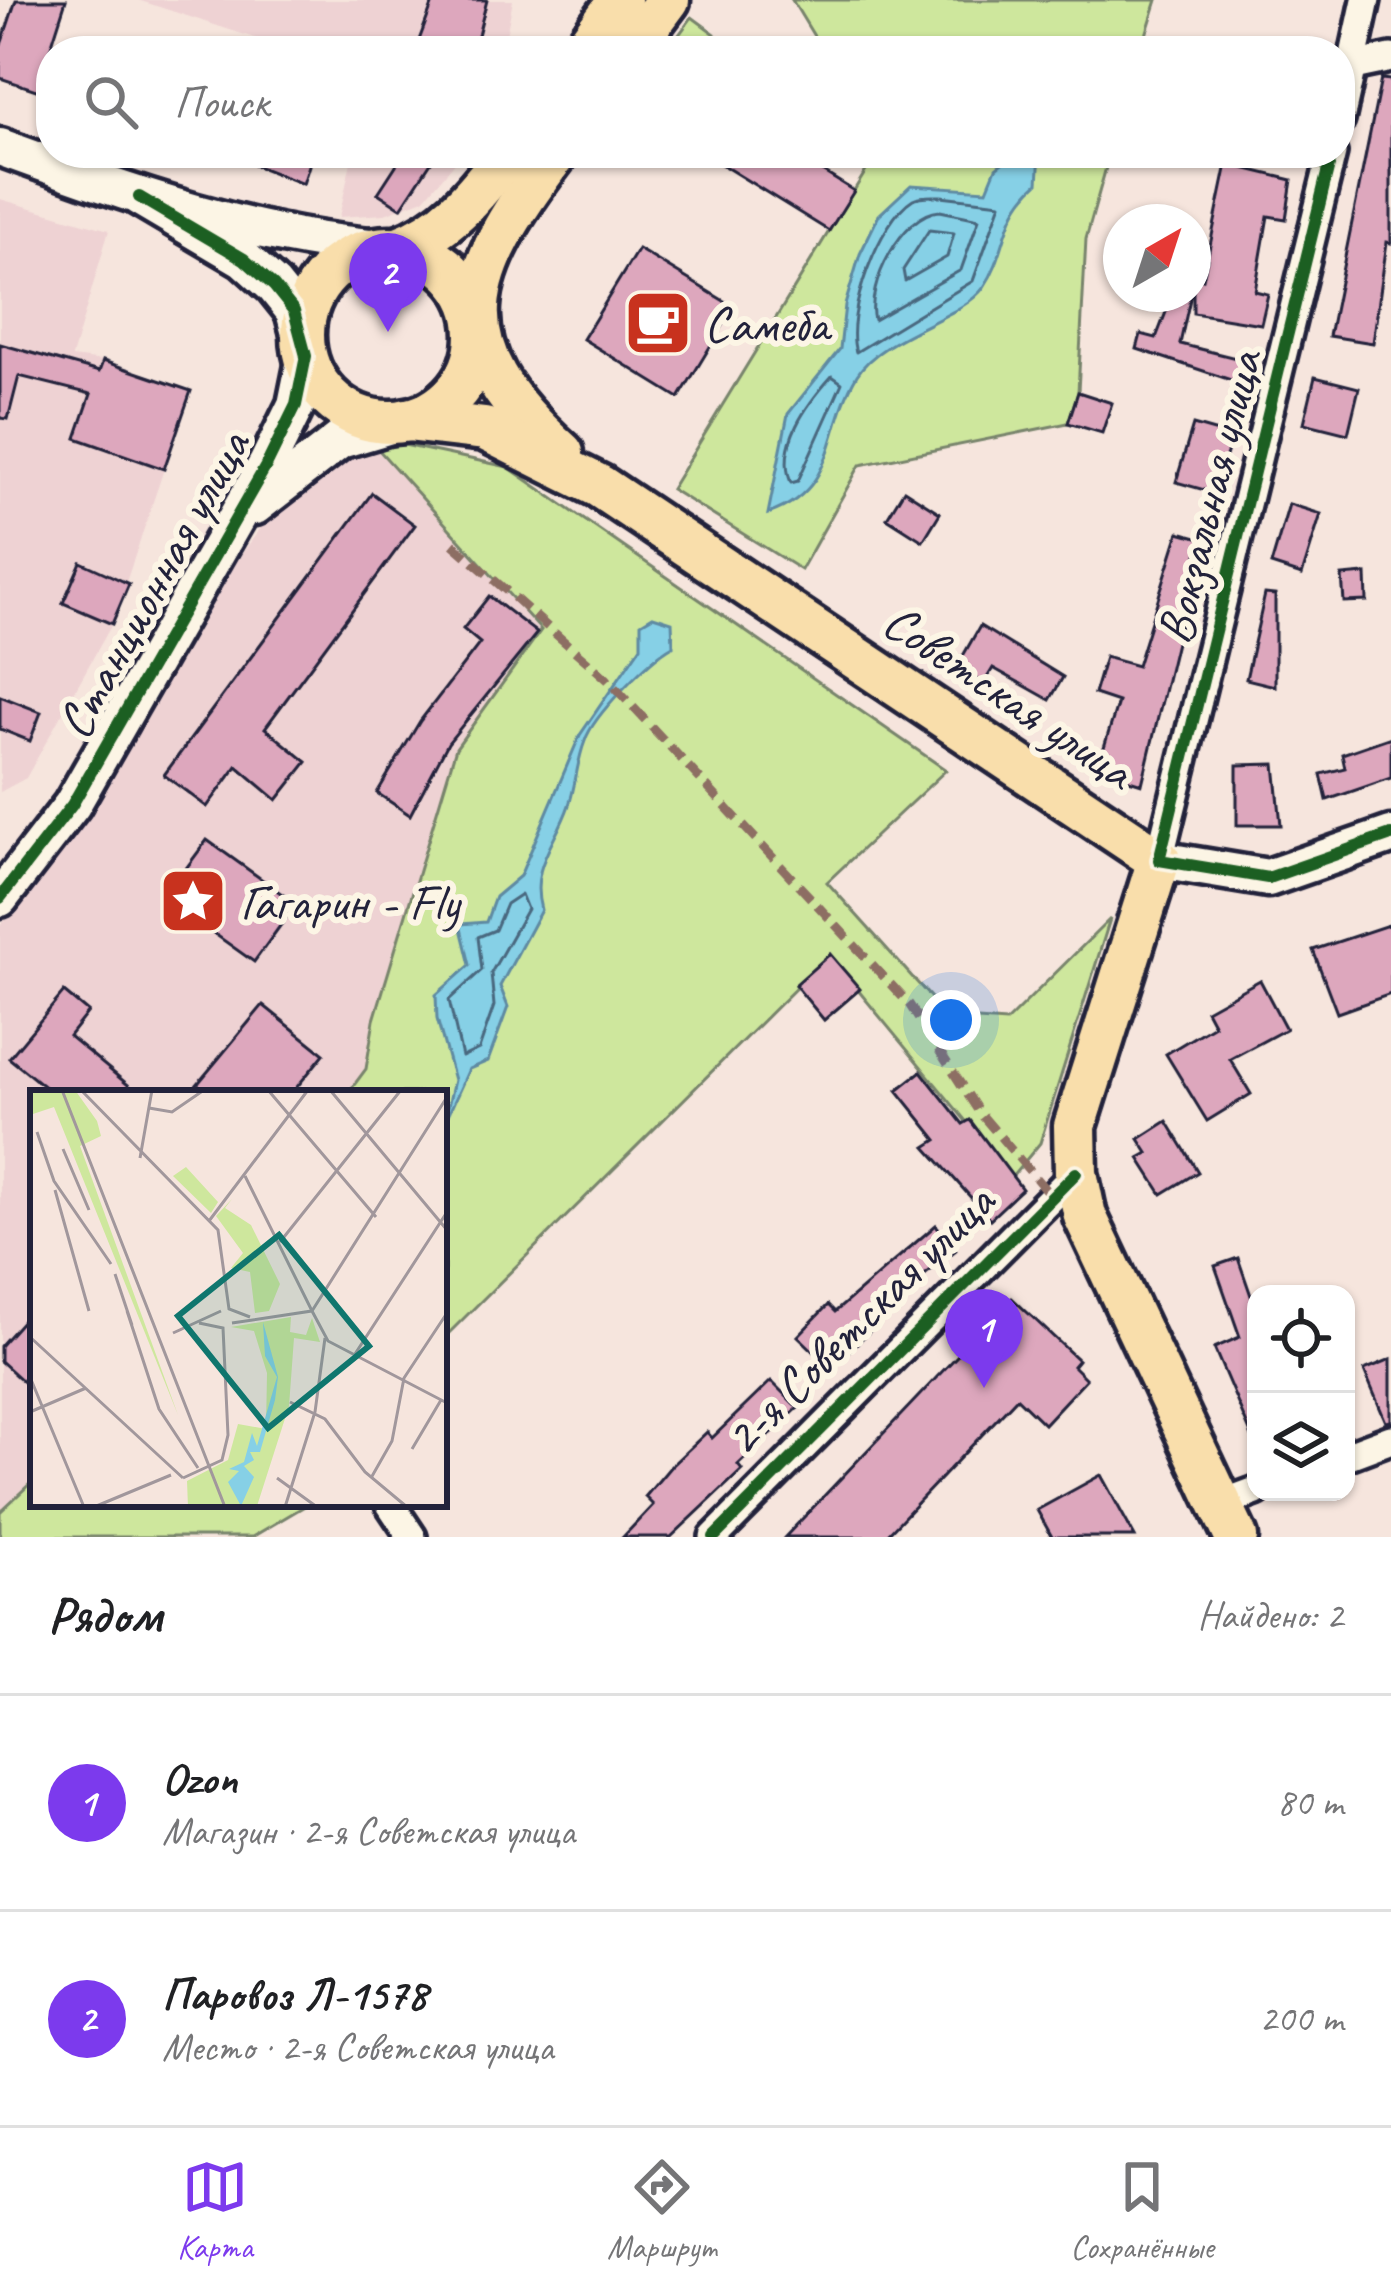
<!DOCTYPE html>
<html lang="ru">
<meta charset="utf-8">
<style>
:root{--surface:#fff;--page:#f6f6f6;--text:#202124;--muted:#757577;--line:#e0e0e0;--accent:#7c3aed}
body{margin:0;font-family:Caveat,sans-serif;background:var(--page);color:var(--text)}
.controls{position:absolute;right:36px;bottom:36px;display:grid;overflow:hidden;border-radius:24px;box-shadow:0 3px 9px #0004}
.controls button{width:108px;height:108px;display:grid;place-items:center;padding:0;border:0;border-bottom:3px solid var(--line);background:var(--surface);color:var(--text);font:60px sans-serif}
.compass{position:absolute;left:1103px;top:204px;width:108px;height:108px;border-radius:50%;background:var(--surface);box-shadow:0 3px 9px #0004;rotate:39deg}
.you{position:absolute;left:951px;top:1020px;width:42px;height:42px;margin:-30px;border:9px solid #fff;border-radius:50%;background:#1a73e8;box-shadow:0 0 0 18px #1a73e833}
.badge{display:grid;place-items:center;width:78px;height:78px;border-radius:50%;background:var(--accent);color:#fff;font-size:39px;font-weight:700}
.pin{position:absolute;translate:-50% -99px;filter:drop-shadow(0 3px 6px #0008)}
.pin::after{content:'';position:absolute;top:63px;width:42px;height:36px;background:inherit;clip-path:polygon(0 0,100% 0,50% 100%)}
.list{margin:0;padding:0;list-style:none}
h2{display:flex;justify-content:space-between;align-items:center;height:156px;margin:0;padding:0 48px;font-size:51px}
h2 small{font-size:39px;font-weight:400;color:var(--muted)}
.list li{display:grid;grid-template-columns:78px 1fr auto;gap:36px;align-items:center;box-sizing:border-box;height:216px;padding:0 48px;border-top:3px solid var(--line)}
.list b{display:block;font-size:45px;white-space:nowrap}
.list p{margin:0;font-size:39px;white-space:nowrap;color:var(--muted)}
.list em{font-size:39px;font-style:normal;color:var(--muted)}
.icon{flex:none;width:66px;height:66px;fill:none;stroke:currentColor;stroke-width:2;stroke-linecap:round;stroke-linejoin:round}
.map{position:relative;flex:none;width:1391px;height:1537px;overflow:hidden}
.search{position:absolute;background:var(--surface);box-shadow:0 3px 9px #0004;left:36px;right:36px;top:36px;height:132px;display:flex;align-items:center;gap:30px;box-sizing:border-box;padding:0 42px;border-radius:48px;color:var(--muted);font-size:45px}
.sheet{height:588px;background:var(--surface)}
nav{display:flex;justify-content:space-around;align-items:center;box-sizing:border-box;height:168px;border-top:3px solid var(--line);background:var(--surface);font-size:33px;color:var(--muted)}
nav a{display:grid;justify-items:center;gap:6px}
nav .on{color:var(--accent)}
.map>svg:first-child{display:block}
.built{fill:#eed2d3}
.green{fill:#cee79d;stroke:#78846c;stroke-width:3}
.water{fill:#86d0e6;stroke:#5e8aa2;stroke-width:3}
.lines{fill:none;stroke-linecap:round;stroke-linejoin:round}
.shore{stroke:#4a687f;stroke-width:3}
.building{fill:#dda7bd;stroke:#22223b;stroke-width:3}
.street-casing{stroke:#22223b;stroke-width:36}
.secondary-casing{stroke:#22223b;stroke-width:45}
.primary-casing{stroke:#22223b;stroke-width:51}
.street{stroke:#fcf5e5;stroke-width:27}
.secondary{stroke:#fcf5e5;stroke-width:36}
.primary{stroke:#f9deab;stroke-width:42}
.quiet{stroke:#8d6e63;stroke-width:9;stroke-dasharray:18 9;stroke-linecap:butt}
.cycleway-casing{stroke:#fcf5e5;stroke-width:20}
.cycleway{stroke:#1b5e20;stroke-width:12}
.labels{text-anchor:middle;stroke-width:12;stroke-linejoin:round;paint-order:stroke}
.poi-label{font-size:51px;fill:#22223b;stroke:#fcf5e5;text-anchor:start}
.street-label{font-size:51px;fill:#22223b;stroke:#fcf5e5}
.inset-road{fill:none;stroke:#a1979c;stroke-width:3}
.view{fill:#0f766e;fill-opacity:0.15;stroke:#0f766e;stroke-width:6}
.inset-edge{fill:none;stroke:#22223b;stroke-width:6}
</style>
<div class="map">
<svg width="1391" height="1537" viewBox="0 0 1391 1537">
<rect width="100%" height="100%" fill="#f6e5dd"/>
<filter id="ink" filterUnits="userSpaceOnUse"><feTurbulence type="fractalNoise" baseFrequency=".00833" numOctaves="2"/><feDisplacementMap in="SourceGraphic" scale="24" xChannelSelector="R" yChannelSelector="G"/><feConvolveMatrix kernelMatrix="1 2 1 2 8 2 1 2 1" color-interpolation-filters="sRGB"/></filter>
<g filter="url(#ink)">
<g class="built">
<polygon points="138,0 513,0 503,51 294,51"/>
<polygon points="353,153 463,153 424,199 385,214 339,217"/>
<polygon points="0,199 109,230 72,357 103,361 76,438 164,469 112,624 26,778 0,792"/>
<polygon points="377,448 541,630 456,749 374,1020 366,1069 348,1093 33,1093 33,1481 0,1512 0,925 34,889 93,799 207,601 274,510 322,470"/>
</g>
<g class="green">
<polygon points="792,0 1157,0 1141,51 823,51"/>
<polygon points="692,17 715,34 719,48 667,51"/>
<polygon points="877,153 1110,153 1086,239 1078,392 1068,423 860,465 801,570 671,489"/>
<polygon points="404,445 508,467 946,770 827,882 949,1018 1006,1022 1110,919 1040,1143 1012,1177 829,955 444,1338 444,1093 348,1093 366,1069 374,1020 456,748 541,630 377,448"/>
<polygon points="33,1481 33,1504 308,1504 252,1537 0,1537 0,1512"/>
</g>
<g class="water">
<path d="M1014 153H1040L1038 183C1000 216 1009 250 984 287 962 319 883 334 857 375 824 430 839 489 768 514L788 414 840 349 845 305 860 254 879 215 911 185 987 190 996 168Z"/>
<path d="M653 616 672 622 673 646C651 658 593 715 585 741 577 761 576 784 569 805 556 844 529 866 541 910L500 986 508 1007 488 1061 469 1069 444 1124 454 1080 437 1019 436 995 470 965 460 924 486 922 495 897 520 876 580 735 641 646V623Z"/>
</g>
<g class="lines">
<g class="shore">
<path d="M941 196 1001 203 973 281 856 352C844 316 879 220 913 199 921 195 932 196 941 196Z"/>
<path d="M940 211 979 219 961 270 874 320C865 287 902 213 940 211Z"/>
<polygon points="929,230 954,233 947,257 905,281 903,270"/>
<path d="M832 376 842 383 798 481 791 483C776 445 807 404 832 376Z"/>
<polygon points="521,894 527,909 491,973 494,1006 479,1049 462,1057 449,1000 482,970 478,937 495,930 506,904"/>
</g>
</g>
<g class="building">
<polygon points="16,0 66,0 51,47 51,95 0,78 0,48"/>
<polygon points="434,0 487,0 474,51 415,51"/>
<polygon points="1381,79 1391,80 1391,243 1387,242 1373,343 1329,336"/>
<polygon points="223,153 313,153 303,184"/>
<polygon points="404,153 437,153 401,208 378,193"/>
<polygon points="703,153 793,153 854,191 829,231"/>
<polygon points="1227,164 1292,180 1286,219 1268,216 1255,291 1268,294 1261,324 1193,313 1193,276 1203,279"/>
<polygon points="638,249 734,307 679,398 583,339"/>
<polygon points="1173,294 1191,294 1180,344 1252,362 1246,385 1137,349 1141,334 1156,338"/>
<polygon points="0,344 99,372 103,361 191,391 164,469 76,438 91,394 19,376 8,419 0,418"/>
<polygon points="1315,377 1359,388 1348,434 1304,423"/>
<polygon points="1078,392 1112,403 1102,433 1068,423"/>
<polygon points="1193,425 1232,436 1215,493 1176,482"/>
<polygon points="904,490 940,513 923,541 887,518"/>
<polygon points="372,493 415,525 265,728 307,762 277,800 237,766 207,807 164,775"/>
<polygon points="1289,504 1321,514 1302,575 1271,565"/>
<polygon points="1179,532 1201,538 1142,784 1097,770 1118,702 1094,694 1105,657 1137,666"/>
<polygon points="81,562 129,584 112,624 63,603"/>
<polygon points="1366,574 1367,601 1344,602 1342,576"/>
<polygon points="1265,594 1275,595 1275,686 1246,679"/>
<polygon points="489,596 537,633 448,743 410,815 377,793 420,721 480,643 463,629"/>
<polygon points="980,626 1063,677 1050,700 993,668 984,683 956,668"/>
<polygon points="0,696 41,712 30,741 0,729"/>
<polygon points="1391,737 1391,778 1327,800 1321,774 1345,768 1342,754"/>
<polygon points="1275,764 1281,825 1237,825 1237,765"/>
<polygon points="207,840 296,904 254,962 164,898"/>
<polygon points="1391,924 1391,994 1337,1013 1313,950"/>
<polygon points="830,954 860,989 824,1020 795,985"/>
<polygon points="1260,980 1286,1029 1230,1059 1251,1094 1207,1121 1166,1054 1214,1025 1206,1010"/>
<polygon points="64,992 88,1012 69,1036 138,1093 52,1093 9,1058"/>
<polygon points="263,1005 324,1054 292,1093 190,1093"/>
<polygon points="921,1071 963,1124 970,1120 1022,1189 990,1219 926,1147 937,1140 897,1090"/>
<polygon points="1167,1121 1198,1172 1162,1194 1139,1158 1148,1153 1139,1139"/>
<polygon points="936,1225 956,1250 907,1289 910,1293 831,1368 798,1336 828,1305 835,1312"/>
<polygon points="1238,1258 1256,1310 1256,1446 1214,1348 1240,1337 1215,1266"/>
<polygon points="1012,1298 1078,1360 1073,1366 1086,1379 1044,1424 1017,1398 885,1537 785,1537"/>
<polygon points="33,1309 33,1391 0,1361 0,1346"/>
<polygon points="1391,1359 1391,1421 1386,1422 1364,1370"/>
<polygon points="771,1381 798,1408 738,1465 742,1470 671,1537 623,1537 653,1505 645,1497 671,1466 707,1432 712,1438"/>
<polygon points="1101,1475 1135,1537 1052,1537 1037,1510"/>
</g>
<g class="lines">
<g class="street-casing">
<g id="street">
<polyline points="1353,66 1391,58"/>
<polyline points="1340,120 1366,0"/>
<polyline points="1159,860 1332,153"/>
<polyline points="1346,1456 1391,1439"/>
<polyline points="390,1504 412,1537"/>
<polyline points="1221,1504 1256,1491"/>
<polyline points="714,1537 1076,1173"/>
</g>
</g>
<g class="secondary-casing">
<g id="secondary">
<path d="M0 147C129 194 258 241 396 249"/>
<polyline points="255,506 340,440 407,420"/>
<polyline points="1159,860 1268,878 1391,835"/>
<polyline points="0,898 72,805 267,464 296,405 306,356 294,311 274,286 244,259 139,197"/>
</g>
</g>
<g class="primary-casing">
<g id="primary">
<polyline points="583,51 620,0"/>
<polyline points="630,51 668,0"/>
<path d="M556 153C465 273 437 342 562 453"/>
<circle cx="390" cy="335" r="87"/>
<path d="M396 249C447 230 475 196 507 153"/>
<polyline points="407,420 485,429 599,486 1159,860 1075,1126 1076,1173 1085,1216 1236,1537"/>
</g>
</g>
<use href="#street" class="street"/>
<use href="#secondary" class="secondary"/>
<use href="#primary" class="primary"/>
<polyline class="quiet" points="453,544 607,679 909,1004 979,1112 1051,1196"/>
<g class="cycleway-casing">
<g id="cycleway">
<polyline points="1332,153 1159,860 1268,878 1391,835"/>
<polyline points="0,898 72,805 267,464 296,405 306,356 294,311 274,286 244,259 139,197"/>
<polyline points="714,1537 1076,1173"/>
</g>
</g>
<use href="#cycleway" class="cycleway"/>
</g>
</g>
<defs>
<g id="cafe-square" transform="scale(3.45)"><rect x="-9" y="-9" width="18" height="18" rx="4" fill="#c8321e" stroke="#fcf5e5"/><path d="M-5.5-4.5H6V0H3Q3 3.5 0 3.5H-2.5Q-5.5 3.5-5.5 0ZM3-3.2v2h1.7v-2ZM-6 4.5H4V6H-6Z" fill="#fff"/></g>
<g id="sight-square" transform="scale(3.45)"><rect x="-9" y="-9" width="18" height="18" rx="4" fill="#c8321e" stroke="#fcf5e5"/><path d="M0-6L1.8-2.2L6-1.7L2.9 1.2L3.7 5.4L0 3.3L-3.7 5.4L-2.9 1.2L-6-1.7L-1.8-2.2Z" fill="#fff"/></g>
</defs>
<g fill-rule="evenodd">
<use href="#cafe-square" x="658" y="323"/>
<use href="#sight-square" x="193" y="901"/>
</g>
<g class="labels">
<g class="poi-label">
<text x="704" y="341">Самеба</text>
<text x="240" y="919">Гагарин - Fly</text>
</g>
<g class="street-label">
<text transform="translate(1208 497) rotate(-76)" y="18">Вокзальная улица</text>
<text transform="translate(152 584) rotate(-61)" y="18">Станционная улица</text>
<text transform="translate(1009 695) rotate(34)" y="18">Советская улица</text>
<text transform="translate(858 1319) rotate(-45)" y="18">2-я Советская улица</text>
</g>
</g>
<g transform="translate(30 1090)">
<rect width="417" height="417" fill="#f6e5dd"/>
<path d="M1 0H45L67 31 71 46 50 56 148 325 24 17 0 25ZM156 77 188 112 181 123 143 86ZM202 109 195 118 221 135 250 194 239 221 225 223 220 182 201 178 213 163 186 126ZM261 227 260 242 276 245 282 228 290 252 264 248 259 316 227 416 158 417 157 391 198 370 208 334 236 339 237 283 224 241 201 237Z" fill="#cee79d"/>
<path d="M233 232 248 287 245 310 230 362H220L224 370 214 376 224 387 211 416 198 392 209 381 199 379 214 372 222 343 227 356 247 287 235 266Z" fill="#86d0e6"/>
<path class="inset-road" d="M32 0 195 417M51 0 188 140 199 219 220 227M238 0 346 127M300 0 417 140M119 18 142 22 174 0M7 42 24 91 81 174M33 59 59 120M110 68 122 0M215 86 282 221 417 7M25 100 59 221M179 131 278 0M250 152 371 0M85 184 102 235M97 221 129 319 168 378M202 233 282 221 298 251 417 313M152 239 143 243 191 221M0 247 153 388M325 264 417 122M0 287 54 417M260 312 295 329 335 382 377 417M0 322 56 298M382 359 411 310M153 388 192 370 198 345 193 238 169 233M247 388 287 417M341 388 362 351 374 288 417 223M64 417 141 385M255 417 285 322 295 248"/>
<path class="view" d="M249 145 339 256 238 338 148 226Z"/>
<rect width="417" height="417" class="inset-edge"/>
</g>
</svg>
<div class="controls">
<button><svg class="icon" aria-label="locate" viewBox="0 0 24 24"><circle cx="12" cy="12" r="6"/><path d="M12 2v4M12 18v4M2 12h4M18 12h4"/></svg></button>
<button><svg class="icon" aria-label="layers" viewBox="0 0 24 24"><path d="M12 4l9 5-9 5-9-5zM3 14l9 5 9-5"/></svg></button>
</div>
<svg class="compass" viewBox="-18 -18 36 36"><path d="M0-13l5 13h-10z" fill="#e53935"/><path d="M0 13l5-13h-10z" fill="#757577"/></svg>
<div class="you"></div>
<div class="pin badge" style="left:984px;top:1388px">1</div>
<div class="pin badge" style="left:388px;top:332px">2</div>
<div class="search"><svg class="icon" aria-label="search" viewBox="0 0 24 24"><circle cx="10" cy="10" r="6"/><path d="M15 15l6 6"/></svg>Поиск</div>
</div>
<section class="sheet">
<h2>Рядом<small>Найдено: 2</small></h2>
<ul class="list">
<li><span class="badge">1</span><div><b>Ozon</b><p>Магазин · 2-я Советская улица</p></div><em>80 m</em></li>
<li><span class="badge">2</span><div><b>Паровоз Л-1578</b><p>Место · 2-я Советская улица</p></div><em>200 m</em></li>
</ul>
</section>
<nav>
<a class="on"><svg class="icon" aria-label="map" viewBox="0 0 24 24"><path d="M3 6l6-2 6 2 6-2v14l-6 2-6-2-6 2zM9 4v14M15 6v14"/></svg>Карта</a>
<a><svg class="icon" aria-label="directions" viewBox="0 0 24 24"><path d="M12 3l9 9-9 9-9-9zM9 14v-3h6M13 9l2 2-2 2"/></svg>Маршрут</a>
<a><svg class="icon" aria-label="saved" viewBox="0 0 24 24"><path d="M7 4h10v16l-5-4-5 4z"/></svg>Сохранённые</a>
</nav>
